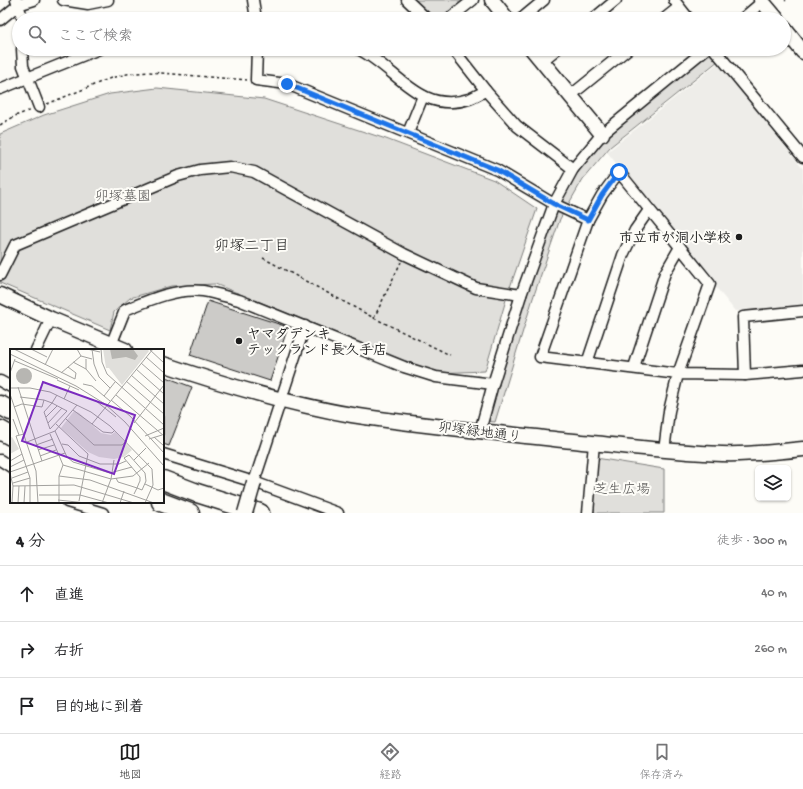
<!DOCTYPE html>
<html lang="ja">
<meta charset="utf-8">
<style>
:root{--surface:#fff;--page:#f2f2f2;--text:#202124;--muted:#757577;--line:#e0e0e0;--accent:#1c1c1c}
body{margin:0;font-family:"Gochi Hand","Klee One",sans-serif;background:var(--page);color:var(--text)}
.controls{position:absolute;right:12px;bottom:12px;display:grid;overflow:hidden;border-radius:6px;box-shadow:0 1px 3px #0004}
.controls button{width:36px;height:36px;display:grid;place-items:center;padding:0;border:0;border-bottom:1px solid var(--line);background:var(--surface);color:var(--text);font:20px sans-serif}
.stop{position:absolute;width:12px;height:12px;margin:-9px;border:3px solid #1a73e8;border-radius:50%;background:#fff}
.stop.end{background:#1a73e8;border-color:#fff;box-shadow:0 1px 4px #0008}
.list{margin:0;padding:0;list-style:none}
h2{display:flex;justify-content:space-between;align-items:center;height:52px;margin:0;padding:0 16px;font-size:17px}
h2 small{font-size:13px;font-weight:400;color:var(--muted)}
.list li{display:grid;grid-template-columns:26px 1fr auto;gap:12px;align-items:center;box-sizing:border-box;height:56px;padding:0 16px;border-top:1px solid var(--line)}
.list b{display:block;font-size:15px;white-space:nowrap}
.list em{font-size:13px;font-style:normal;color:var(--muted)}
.icon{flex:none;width:22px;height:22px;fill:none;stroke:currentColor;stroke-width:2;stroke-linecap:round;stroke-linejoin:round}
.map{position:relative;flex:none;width:803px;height:513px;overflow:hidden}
.search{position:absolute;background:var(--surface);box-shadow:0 1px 3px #0004;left:12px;right:12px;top:12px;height:44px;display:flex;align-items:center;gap:10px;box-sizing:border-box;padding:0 14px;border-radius:22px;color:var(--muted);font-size:15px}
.sheet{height:220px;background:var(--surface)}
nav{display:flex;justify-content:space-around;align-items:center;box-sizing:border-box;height:56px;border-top:1px solid var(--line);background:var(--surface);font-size:11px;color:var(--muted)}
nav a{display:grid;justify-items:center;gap:2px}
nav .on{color:var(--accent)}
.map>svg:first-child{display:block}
.built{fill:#eeede9}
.green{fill:#e0dfdb;stroke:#7e7e7c}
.building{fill:#cccbc8;stroke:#1c1c1c}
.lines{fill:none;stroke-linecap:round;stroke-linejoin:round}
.street-casing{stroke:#1c1c1c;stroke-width:13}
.secondary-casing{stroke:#1c1c1c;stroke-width:17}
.highway-casing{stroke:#1c1c1c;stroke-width:21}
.path{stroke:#1c1c1c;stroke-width:1.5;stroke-dasharray:3 3;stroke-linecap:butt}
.street{stroke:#fdfcf7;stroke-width:10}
.secondary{stroke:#fdfcf7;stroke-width:14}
.highway{stroke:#fdfcf7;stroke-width:18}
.secondary-bridge-casing{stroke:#1c1c1c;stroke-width:17;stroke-linecap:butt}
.secondary-bridge{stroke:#fdfcf7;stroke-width:14}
.route{stroke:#1a73e8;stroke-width:5}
.poi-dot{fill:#1c1c1c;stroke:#fdfcf7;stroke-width:1.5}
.labels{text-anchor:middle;stroke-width:4;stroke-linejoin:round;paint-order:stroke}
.park-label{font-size:14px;fill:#575655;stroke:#fdfcf7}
.poi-label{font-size:14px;font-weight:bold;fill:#1c1c1c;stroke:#fdfcf7;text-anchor:end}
.street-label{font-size:14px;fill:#1c1c1c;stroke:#fdfcf7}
.neighbourhood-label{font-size:15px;fill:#1c1c1c;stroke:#fdfcf7}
.inset-road{fill:none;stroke:#a3a29f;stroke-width:1}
.view{fill:#7b2cbf;fill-opacity:0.15;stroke:#7b2cbf;stroke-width:2}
.inset-edge{fill:none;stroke:#1c1c1c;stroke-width:2}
</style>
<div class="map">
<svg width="803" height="513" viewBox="0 0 803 513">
<rect width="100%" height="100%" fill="#fdfcf7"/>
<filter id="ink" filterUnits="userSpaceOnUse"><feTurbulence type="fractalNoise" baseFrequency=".025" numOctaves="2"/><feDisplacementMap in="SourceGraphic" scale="8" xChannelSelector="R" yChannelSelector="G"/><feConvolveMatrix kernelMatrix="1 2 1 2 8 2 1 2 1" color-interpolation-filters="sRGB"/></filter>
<g filter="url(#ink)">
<polygon class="built" points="718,63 803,169 803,304 775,309 735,311 607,152"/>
<g class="green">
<polygon points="408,0 462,0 439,19 429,19"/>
<polygon points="715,49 733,49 610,147 583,179 560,219 533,298 495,422 486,421 525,295 552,214 575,172 604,138"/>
<polygon points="157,88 264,99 386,139 494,180 537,209 508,293 485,371 436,373 215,284 171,286 130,298 114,312 110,330 0,283 0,134 44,115 110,94"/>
<polygon points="596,458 664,469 664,513 594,513"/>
</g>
<g class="building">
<polygon points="208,301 288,327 270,381 190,355"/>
<polygon points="163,376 192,387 169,446 163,444"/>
</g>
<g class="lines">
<g class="street-casing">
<g id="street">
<polyline points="16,0 23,19"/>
<polyline points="63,0 88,4 108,0"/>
<polyline points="253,0 256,19"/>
<polyline points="407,0 427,19"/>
<polyline points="674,0 689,19"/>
<polyline points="449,19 473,0"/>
<polyline points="521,19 544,0"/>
<polyline points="593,19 616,0"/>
<polyline points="664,19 679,7"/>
<polyline points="742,19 762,2"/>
<polyline points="0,20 18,5 34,0"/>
<polyline points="22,49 23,66 39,107"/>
<polyline points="257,49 256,80 287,84 497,170 554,204 588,220"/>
<path d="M358 49C397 68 419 115 469 99 475 97 480 93 486 91"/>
<polyline points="453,49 486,91 517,126 573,169"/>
<polyline points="714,49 803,157"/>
<polyline points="542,61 557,49"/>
<polyline points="0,89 99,49"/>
<polyline points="570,96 628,49"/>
<polyline points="408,133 423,96"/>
<polyline points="0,275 15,245 178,176 200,170 230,167 254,172 404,254 476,288 521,295"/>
<path d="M111 345 125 310C149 300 176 288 203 291 215 293 227 297 239 300L404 367 436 377 493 384"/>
<polyline points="36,350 51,319"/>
<polyline points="587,363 623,255 635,230 649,210"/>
<polyline points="634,367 665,273 680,247"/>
<polyline points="745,375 743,317 803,311"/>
<polyline points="0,381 11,387"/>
<polyline points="480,431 493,384 521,295 554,204 573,169 602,134 706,49"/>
<polyline points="664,451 669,411 678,374 710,284 619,172 602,195 588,220 540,357 678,374 745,375 803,370"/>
<polyline points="163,454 254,482 338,513"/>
<polyline points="0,460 11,467"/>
<polyline points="254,482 305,326"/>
<polyline points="67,502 103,513"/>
<polyline points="588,513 594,443"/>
</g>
</g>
<g class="secondary-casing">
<g id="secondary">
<polyline points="492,0 507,19"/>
<polyline points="761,0 777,19"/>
<polyline points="784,28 803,52"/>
<polyline points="532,49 602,134"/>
<polyline points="0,295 51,319 125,350"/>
<path d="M163 364C225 385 288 404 352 415 422 426 492 432 563 440 616 445 668 452 722 454 749 455 776 452 803 449"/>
</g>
</g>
<g class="highway-casing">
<g id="highway">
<polyline points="0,405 11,411"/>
<polyline points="0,430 11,436"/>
<polyline points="163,480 197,493 260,513"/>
<polyline points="161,502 190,513"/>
</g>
</g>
<g class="path">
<polyline points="785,1 786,0"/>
<polyline points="47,104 111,78 127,74 148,72 247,80"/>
<polyline points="0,125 15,116 31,110"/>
<polyline points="263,258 374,318 450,355"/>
<polyline points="374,318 401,262"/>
</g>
<use href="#street" class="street"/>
<use href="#secondary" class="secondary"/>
<use href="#highway" class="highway"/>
<g class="secondary-bridge-casing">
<polyline id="secondary-bridge" points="245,513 254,482"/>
</g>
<use href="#secondary-bridge" class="secondary-bridge"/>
</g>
</g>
<g class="lines" filter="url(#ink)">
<polyline class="route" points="287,84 497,170 554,204 588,220 602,195 619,172"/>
</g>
<g class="poi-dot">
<circle cx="739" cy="237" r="4"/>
<circle cx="239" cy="341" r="4"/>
</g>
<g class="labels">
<g class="park-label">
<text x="123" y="200">卯塚墓園</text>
<text x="622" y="493">芝生広場</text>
</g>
<g class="poi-label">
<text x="731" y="242">市立市が洞小学校</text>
<text x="247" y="338" text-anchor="start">ヤマダデンキ<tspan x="247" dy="16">テックランド長久手店</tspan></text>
</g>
<g class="street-label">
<text transform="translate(480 431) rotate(7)" y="5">卯塚緑地通り</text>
</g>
<g class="neighbourhood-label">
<text x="252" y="250">卯塚二丁目</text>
</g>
</g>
<g transform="translate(10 349)">
<rect width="154" height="154" fill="#fdfcf7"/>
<path d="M93 0H137L139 2 112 36 99 19H96ZM64 62 69 64 91 84 101 86 105 83 122 101 114 108 104 110 89 108 78 103 51 79ZM2 88 9 100 0 105V89Z" fill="#e0dfdb"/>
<path d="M100 0H123L128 7 125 11 116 8 102 10ZM6 27a8 8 0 1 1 16 0a8 8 0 1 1-16 0Z" fill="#b7b6b2"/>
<path class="inset-road" d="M4 0 65 30 66 24 58 18M21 0 37 8M67 0 71 7 82 10M77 0 90 3M82 0 84 15 89 28 100 39M91 0 92 13 97 25 154 76M139 0 154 14M0 5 66 37 95 55 115 73 154 117M136 8 154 24M76 10V20L86 32M5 12 48 30M63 13 76 20M131 14 154 34M35 16 43 0M126 20 154 45M0 24 5 10M51 24 71 7M121 26 154 55M47 31 69 41M116 32 154 65M73 35 82 37 100 52M8 38 32 112M0 39H20L40 43 81 63 100 77 142 120 143 136 135 154M0 45 26 122 28 154M106 46 154 87M94 47 105 33M10 48 34 51 42 54 57 62 40 80 34 63 42 54 47 46M54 50 60 37M101 51 120 67 154 104M86 52 106 68M4 58 12 55 32 58 34 51M63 61 93 83 102 84 105 81M36 68 47 57M3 70 9 86M56 70 84 96H112L117 92M38 74 52 59M124 74 154 36M46 75 78 105 69 152M82 75 143 0M45 82 57 108 63 113 100 124 122 118M14 85 6 87 20 129V154M40 85 53 116 101 130 92 154M135 87 154 79M144 88 154 97M139 90 152 86M17 93 45 82 67 56M52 95 58 96 69 107 90 115H109L116 112M26 96 43 90M28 101 44 96M30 107 46 101M104 111 101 130 123 127 139 114M124 111 136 99M0 112 12 105M0 118 14 111M0 123 55 104M0 124 3 137 2 154M49 127 80 131 144 154M2 129 18 123M106 129 108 133 121 137 127 139 132 141 136 132 135 124 119 106 114 109 130 128V132L129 134 127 139 124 145M3 134 20 129M135 135 148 141 154 139M3 137 64 136 124 154M29 146H70L99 154M48 151 76 154M8 154 9 137M14 154 15 137M49 154V127L53 116M110 154 114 142"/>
<path class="view" d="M33 33 125 66 104 125 12 92Z"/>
<rect width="154" height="154" class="inset-edge"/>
</g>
</svg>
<div class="controls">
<button><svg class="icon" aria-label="layers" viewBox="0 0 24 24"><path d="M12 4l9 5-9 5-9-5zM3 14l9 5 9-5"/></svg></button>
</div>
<div class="stop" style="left:619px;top:172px"></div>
<div class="stop end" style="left:287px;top:84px"></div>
<div class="search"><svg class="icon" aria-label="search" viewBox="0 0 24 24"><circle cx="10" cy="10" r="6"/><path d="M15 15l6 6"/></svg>ここで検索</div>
</div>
<section class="sheet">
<h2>4 分<small>徒歩 · 300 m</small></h2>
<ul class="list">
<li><svg class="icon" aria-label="ahead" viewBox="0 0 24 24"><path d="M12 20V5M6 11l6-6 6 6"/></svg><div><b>直進</b></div><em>40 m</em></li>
<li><svg class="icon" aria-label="right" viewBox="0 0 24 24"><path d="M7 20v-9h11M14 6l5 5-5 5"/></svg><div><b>右折</b></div><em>260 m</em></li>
<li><svg class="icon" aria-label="arrive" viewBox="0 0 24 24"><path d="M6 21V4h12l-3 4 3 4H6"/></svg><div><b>目的地に到着</b></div></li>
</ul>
</section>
<nav>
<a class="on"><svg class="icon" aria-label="map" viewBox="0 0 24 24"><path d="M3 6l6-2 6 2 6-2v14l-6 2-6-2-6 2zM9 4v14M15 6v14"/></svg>地図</a>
<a><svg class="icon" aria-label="directions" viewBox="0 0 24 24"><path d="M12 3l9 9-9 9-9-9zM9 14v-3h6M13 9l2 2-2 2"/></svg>経路</a>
<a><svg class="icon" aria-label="saved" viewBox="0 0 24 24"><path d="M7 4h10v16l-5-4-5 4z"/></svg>保存済み</a>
</nav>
